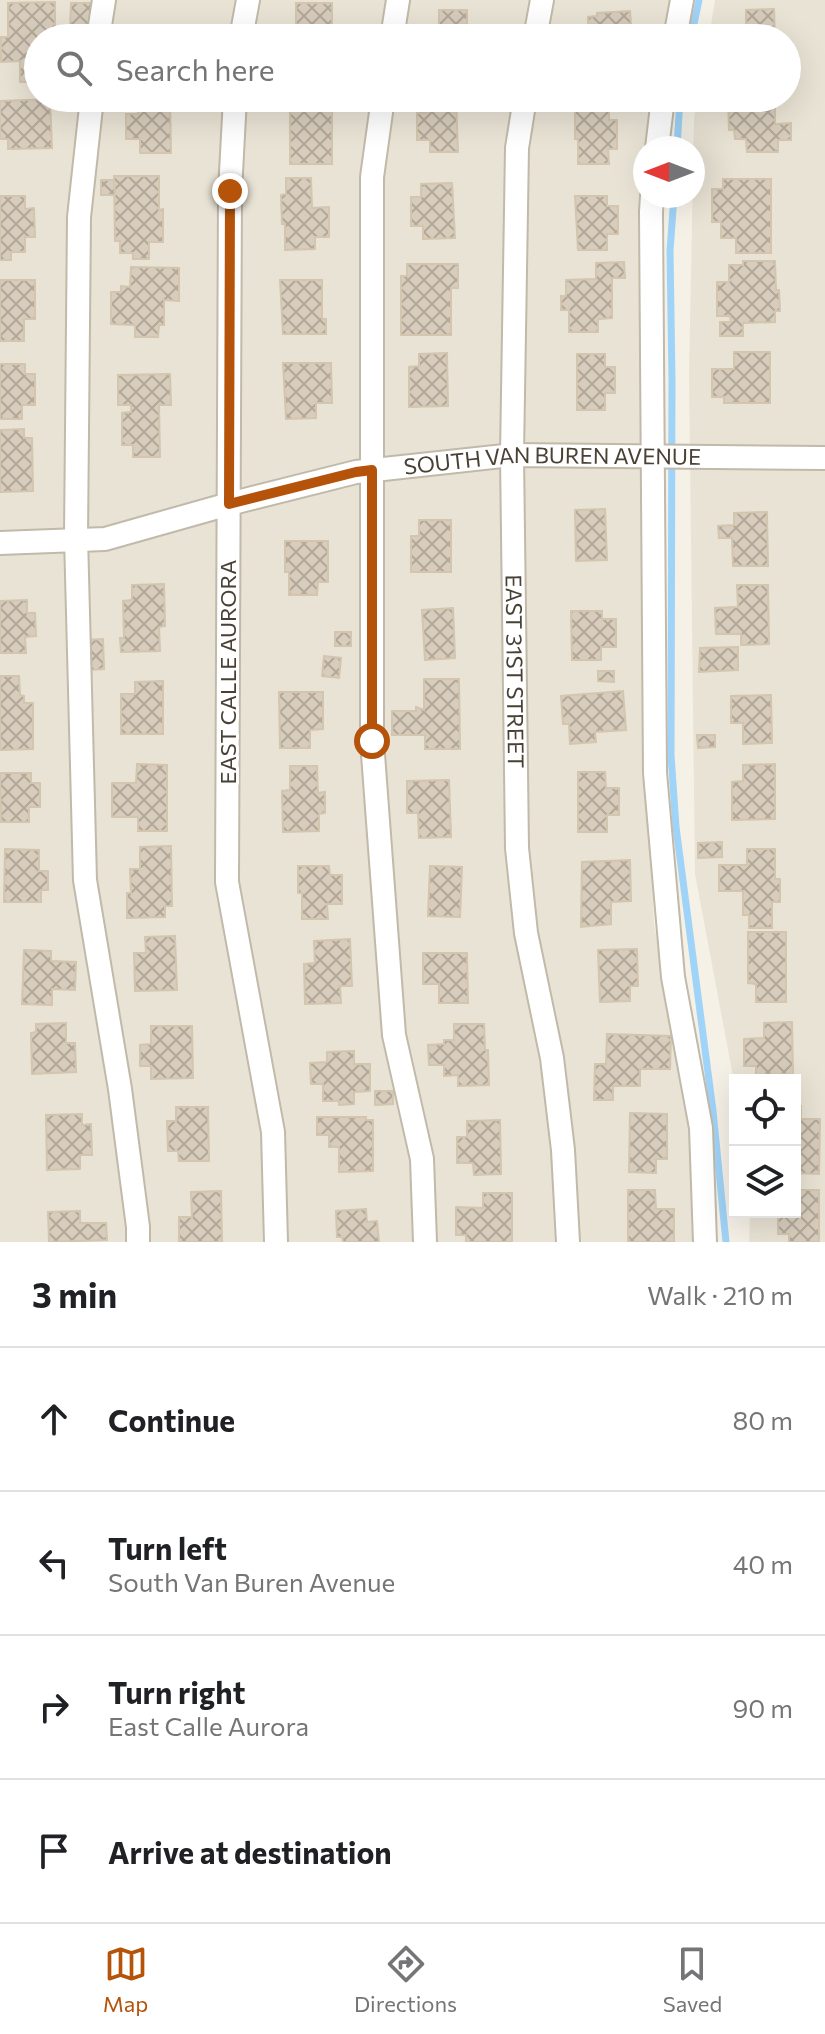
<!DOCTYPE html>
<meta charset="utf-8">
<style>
:root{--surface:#fff;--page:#f6f6f6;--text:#202124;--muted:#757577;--line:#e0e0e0;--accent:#b45309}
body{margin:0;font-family:Commissioner,sans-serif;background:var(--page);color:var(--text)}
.controls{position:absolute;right:24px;bottom:24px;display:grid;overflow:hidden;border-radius:0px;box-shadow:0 8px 32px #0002}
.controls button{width:72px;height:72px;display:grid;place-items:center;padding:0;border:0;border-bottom:2px solid var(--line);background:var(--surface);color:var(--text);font:40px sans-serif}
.compass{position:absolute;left:633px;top:136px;width:72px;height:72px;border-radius:50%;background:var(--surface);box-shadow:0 8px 32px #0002;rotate:270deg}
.stop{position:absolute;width:24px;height:24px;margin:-18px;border:6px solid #b45309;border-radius:50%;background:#fff}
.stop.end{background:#b45309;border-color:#fff;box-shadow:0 2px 8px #0008}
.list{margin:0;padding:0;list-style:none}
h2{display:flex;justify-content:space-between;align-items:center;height:104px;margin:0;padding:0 32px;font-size:34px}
h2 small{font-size:26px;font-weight:400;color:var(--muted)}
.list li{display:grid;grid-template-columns:52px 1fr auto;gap:24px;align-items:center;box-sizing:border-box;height:144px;padding:0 32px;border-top:2px solid var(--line)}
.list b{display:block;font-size:30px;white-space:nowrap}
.list p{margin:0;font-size:26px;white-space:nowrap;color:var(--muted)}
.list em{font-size:26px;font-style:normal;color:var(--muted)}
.icon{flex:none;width:44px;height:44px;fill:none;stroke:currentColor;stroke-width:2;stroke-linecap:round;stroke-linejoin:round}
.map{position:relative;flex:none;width:825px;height:1242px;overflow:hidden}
.search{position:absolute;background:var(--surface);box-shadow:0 8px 32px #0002;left:24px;right:24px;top:24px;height:88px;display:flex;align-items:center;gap:20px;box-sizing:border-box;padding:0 28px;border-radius:44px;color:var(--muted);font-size:30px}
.sheet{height:680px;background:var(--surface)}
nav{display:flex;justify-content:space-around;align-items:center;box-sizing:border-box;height:112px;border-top:2px solid var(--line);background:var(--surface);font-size:22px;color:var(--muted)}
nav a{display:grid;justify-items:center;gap:4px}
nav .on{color:var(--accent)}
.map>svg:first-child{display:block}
.residential{fill:#e9e3d5}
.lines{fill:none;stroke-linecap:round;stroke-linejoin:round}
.stream{stroke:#9fd3f7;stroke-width:7}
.building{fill:url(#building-cross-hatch);stroke:#d3c5ae;stroke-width:2}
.minor-casing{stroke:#c1b9a9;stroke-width:26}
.minor{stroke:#fff;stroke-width:22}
.route{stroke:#b45309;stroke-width:10}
.labels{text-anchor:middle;stroke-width:6;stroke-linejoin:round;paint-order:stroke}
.street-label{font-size:22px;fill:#494135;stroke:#fff}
</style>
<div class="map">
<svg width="825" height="1242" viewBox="0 0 825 1242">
<defs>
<pattern id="building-cross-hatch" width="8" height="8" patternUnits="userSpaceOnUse" patternTransform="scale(2)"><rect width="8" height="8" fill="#d8cdbc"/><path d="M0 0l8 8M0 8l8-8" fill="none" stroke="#b1a89a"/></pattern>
</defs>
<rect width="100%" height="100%" fill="#f5f1e7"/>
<g class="residential">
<polygon points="0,0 672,0 666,38 38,38 38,98 656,98 648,148 645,148 644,702 654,924 699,1185 699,1242 0,1242"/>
<polygon points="715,0 825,0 825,1242 749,1242 750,1212 795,1212 795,1080 735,1080 735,1087 695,874 689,375 694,119 698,98 787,98 787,38 709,38"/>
</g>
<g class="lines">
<g class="stream">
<polyline points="691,38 699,0"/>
<polyline points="677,148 680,98"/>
<polyline points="674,196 670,251 672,379 671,755 676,827 713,1111 726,1242"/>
</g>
</g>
<g class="building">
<polygon points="55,2 55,33 66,32 66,38 38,38 38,82 20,82 20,61 1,62 1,37 8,37 8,3"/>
<polygon points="71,3 93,3 92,28 70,28"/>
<polygon points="296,3 332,3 332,25 344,25 345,38 296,38"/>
<polygon points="774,9 775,36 782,36 782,38 735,38 735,27 746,27 746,10"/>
<polygon points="439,10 467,10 467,38 426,38 426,29 439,29"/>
<polygon points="630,11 631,25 640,25 641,38 589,38 588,17 597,16 597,13"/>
<polygon points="145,28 177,28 178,38 145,38"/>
<polygon points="427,98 456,98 458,152 430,152 430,140 417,140 417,113 428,113"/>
<polygon points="728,98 775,98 775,124 791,123 791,140 778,140 778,152 747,152 746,139 735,139 734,130 729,130"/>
<polygon points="50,99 52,148 8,149 8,139 0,139 0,101"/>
<polygon points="138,99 170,99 171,153 140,153 140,139 126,139 126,114 138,114"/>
<polygon points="575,108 609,108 609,120 617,120 617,149 608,149 609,164 578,164 578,139 575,139"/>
<rect x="290" y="109" width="42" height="55"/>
<polygon points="114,176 159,176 159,210 163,209 163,242 149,242 149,259 133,259 133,253 120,253 120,241 115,241"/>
<polygon points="286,178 311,178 312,208 329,207 329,237 315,237 315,249 285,250 285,224 282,224 281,195 286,194"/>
<polygon points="723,179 771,179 771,253 736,253 736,238 721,238 721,222 712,222 712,189 723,189"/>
<polygon points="101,180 114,180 115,195 101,195"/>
<polygon points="452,183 455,238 423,239 423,226 411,226 411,197 421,197 421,184"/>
<polygon points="0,196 25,196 25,209 34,208 35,237 25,237 25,252 11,252 11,260 0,260"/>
<polygon points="575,196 607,196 607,206 618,206 618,234 607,234 607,250 578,250"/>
<polygon points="743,261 775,261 776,290 779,290 780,311 775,311 775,322 743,323 743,336 720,336 720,322 731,322 730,316 717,316 717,282 729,282 729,265 743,265"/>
<polygon points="624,262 625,278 612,278 612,318 598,319 598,332 569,332 569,310 561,310 561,296 566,296 566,280 596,279 596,263"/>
<polygon points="407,264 458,264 458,288 451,288 451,335 401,335 401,276 407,276"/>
<polygon points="131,267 179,268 179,301 164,300 164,325 159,325 158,337 135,337 135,325 111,324 111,292 121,292 121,286 130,287"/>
<polygon points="0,280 35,280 35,319 24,319 24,341 0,341"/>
<polygon points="280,280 322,280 322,319 326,319 326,334 283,334"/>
<polygon points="734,352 770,352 770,403 724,403 724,397 712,397 712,369 734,369"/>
<polygon points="447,353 448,406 409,407 409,367 419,366 419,354"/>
<polygon points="577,354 605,354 605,367 615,367 615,393 605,393 605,410 577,410"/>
<polygon points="283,363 331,363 332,403 316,403 316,418 286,419"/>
<polygon points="0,364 25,364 25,374 35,374 35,405 22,405 22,419 0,419"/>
<polygon points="170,374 171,405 159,405 160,457 133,457 133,445 122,445 122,413 131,412 131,405 118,405 118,375"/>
<polygon points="24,429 24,438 32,438 33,491 0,492 0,430"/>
<polygon points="605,509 607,560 576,561 575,510"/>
<polygon points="767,512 768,566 733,566 732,538 719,538 718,526 734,525 734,513"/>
<polygon points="419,520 451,520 451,572 411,572 411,536 419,536"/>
<polygon points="285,541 328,541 328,582 318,582 317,595 289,595 289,572 285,572"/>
<polygon points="164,584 165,626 159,627 160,651 121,652 120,638 124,638 123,601 132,600 132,585"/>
<polygon points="737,585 768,585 769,644 741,645 741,634 716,634 715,608 738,607"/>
<polygon points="27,600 27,613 35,613 36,636 25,637 26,653 0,653 0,601"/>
<polygon points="453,608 455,658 425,660 422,610"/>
<polygon points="571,611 602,611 602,619 616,619 616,647 601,647 601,660 572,660"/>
<rect x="335" y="632" width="16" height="14"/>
<polygon points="103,639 104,669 89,670 88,640"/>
<polygon points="738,647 738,670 699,672 700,648"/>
<polygon points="324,656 341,658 339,678 322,676"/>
<polygon points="598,671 614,671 614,682 598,681"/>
<polygon points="0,676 19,676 20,695 24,696 24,703 33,703 33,749 0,750"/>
<polygon points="424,679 459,679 460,749 425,749 425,735 392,735 392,711 416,711 416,707 424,710"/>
<polygon points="163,681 163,734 121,734 121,694 135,694 135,682"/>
<polygon points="623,691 626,730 595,732 596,742 570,744 569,724 563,724 561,696"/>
<polygon points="279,692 323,692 323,729 310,730 310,748 280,748"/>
<polygon points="771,695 772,743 743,744 743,723 731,723 731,696"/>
<polygon points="697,735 715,735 715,747 698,748"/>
<polygon points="137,764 167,765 167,831 138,831 138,817 112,817 112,783 136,783"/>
<polygon points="775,764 775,819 732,820 732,782 743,781 743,765"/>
<polygon points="290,766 317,766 318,793 325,792 325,813 319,814 319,831 283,832 282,791 290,790"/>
<polygon points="578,772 605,772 606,788 619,788 619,815 607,815 607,832 578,832"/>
<polygon points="0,773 31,773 31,783 40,783 40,807 29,807 29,822 1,822"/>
<polygon points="449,780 451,837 419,838 418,813 407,813 407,781"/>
<polygon points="722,842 722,857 698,858 698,843"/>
<polygon points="171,846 172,906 165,906 165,917 127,918 127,893 131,893 130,869 140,869 140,847"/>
<polygon points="5,849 39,850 39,871 48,871 48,890 41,890 41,902 4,902"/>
<polygon points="747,849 775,849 775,879 780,879 780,902 772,902 772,928 749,928 749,915 743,915 743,891 719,891 719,865 747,865"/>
<polygon points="630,860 631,901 611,902 611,924 581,927 582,862"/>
<polygon points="298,866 329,866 330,875 342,875 342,904 327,904 328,919 302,919 302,893 298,893"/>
<polygon points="430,866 462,867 460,917 428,916"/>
<polygon points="748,932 786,932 786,1002 756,1002 756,984 748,983"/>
<polygon points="175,936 177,990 135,991 134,953 146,953 145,937"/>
<polygon points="350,939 352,986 340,986 341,1003 305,1004 304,964 315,963 314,941"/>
<polygon points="637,949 638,986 630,986 630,1001 600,1002 598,950"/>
<polygon points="24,950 51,951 51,961 76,962 75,990 52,989 52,1005 22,1004"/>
<polygon points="423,953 467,953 468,1003 439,1003 439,984 423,984"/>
<polygon points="792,1022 793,1074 756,1075 756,1066 744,1066 744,1039 764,1038 764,1023"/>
<polygon points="66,1023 66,1043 75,1043 76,1072 32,1074 31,1033 36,1032 36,1024"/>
<polygon points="454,1024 484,1024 485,1050 488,1050 489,1085 458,1086 458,1075 444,1076 444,1065 429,1065 428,1045 444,1044 444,1040 454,1040"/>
<polygon points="151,1026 192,1026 193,1078 151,1079 151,1066 140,1066 140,1045 151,1044"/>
<polygon points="607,1034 671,1036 670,1069 640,1069 640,1086 613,1086 613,1100 594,1100 595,1064 606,1064"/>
<polygon points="354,1051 354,1064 370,1064 370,1091 354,1092 354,1104 339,1105 339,1101 323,1101 323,1084 311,1084 310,1063 327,1062 327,1052"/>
<polygon points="375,1091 393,1091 393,1104 375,1105"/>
<polygon points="795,1106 801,1106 801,1119 820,1119 819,1174 795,1173"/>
<polygon points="176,1107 208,1107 209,1161 179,1161 178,1151 168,1151 167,1121 176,1121"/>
<polygon points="630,1113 667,1114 667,1159 656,1159 656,1173 629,1172"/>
<polygon points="82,1114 82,1125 91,1124 92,1155 80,1155 80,1169 47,1170 46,1115"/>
<polygon points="317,1117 366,1117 366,1120 373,1120 373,1171 339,1172 339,1147 329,1147 329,1135 317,1135"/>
<polygon points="500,1120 501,1174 474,1175 473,1163 457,1163 457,1137 467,1137 467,1121"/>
<polygon points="628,1190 655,1190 656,1209 674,1209 674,1242 628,1242"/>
<polygon points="795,1190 819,1190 819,1242 789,1242 789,1234 778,1234 778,1212 795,1212"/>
<polygon points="221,1191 222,1242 179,1242 179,1217 192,1217 191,1192"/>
<polygon points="483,1193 512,1193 512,1242 466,1242 466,1235 456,1235 456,1207 483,1208"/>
<polygon points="366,1209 367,1222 377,1221 379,1242 343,1242 342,1237 337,1237 336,1211"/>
<polygon points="80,1211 80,1223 106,1223 107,1240 49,1242 48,1212"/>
</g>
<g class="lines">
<g class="minor-casing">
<g id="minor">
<polyline points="98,38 104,0"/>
<polyline points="241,38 248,0"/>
<polyline points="392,38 398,0"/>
<polyline points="535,38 542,0"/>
<polyline points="675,38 682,0"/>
<polyline points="92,98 79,217 76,537 85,880 120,1089 138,1227 138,1242"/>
<polyline points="235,98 230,191 227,882 273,1132 276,1242"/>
<polyline points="383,98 372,177 372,741 394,1035 422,1159 425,1242"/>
<path id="s1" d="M525 98 517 148 512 455 517 848 526 933 552 1058 563 1150 568 1242"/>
<polyline points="657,148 663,98"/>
<polyline points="652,196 651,212 655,773 673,977 701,1128 705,1242"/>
<path id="s2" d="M0 543 105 539 229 504 356 472 512 455 825 458"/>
</g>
</g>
<use href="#minor" class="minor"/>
</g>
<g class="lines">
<polyline class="route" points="230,191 229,504 356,472 372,470 372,741"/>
</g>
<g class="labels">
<g class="street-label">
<text dy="8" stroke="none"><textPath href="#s2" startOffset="562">SOUTH VAN BUREN AVENUE</textPath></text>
<text transform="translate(228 672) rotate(-90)" y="8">EAST CALLE AURORA</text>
<text dy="8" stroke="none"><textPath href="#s1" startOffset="574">EAST 31ST STREET</textPath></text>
</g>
</g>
</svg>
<div class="controls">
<button><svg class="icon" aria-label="locate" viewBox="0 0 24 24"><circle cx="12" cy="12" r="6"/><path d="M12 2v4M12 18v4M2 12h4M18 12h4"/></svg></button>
<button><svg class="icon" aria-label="layers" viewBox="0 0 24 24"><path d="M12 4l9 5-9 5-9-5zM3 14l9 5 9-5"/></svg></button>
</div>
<svg class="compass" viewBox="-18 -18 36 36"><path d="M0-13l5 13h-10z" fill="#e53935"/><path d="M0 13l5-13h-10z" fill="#757577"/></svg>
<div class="stop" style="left:372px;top:741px"></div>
<div class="stop end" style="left:230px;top:191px"></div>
<div class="search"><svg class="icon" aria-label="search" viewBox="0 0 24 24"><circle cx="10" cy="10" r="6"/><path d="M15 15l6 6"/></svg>Search here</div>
</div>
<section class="sheet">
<h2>3 min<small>Walk · 210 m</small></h2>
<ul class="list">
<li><svg class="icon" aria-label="ahead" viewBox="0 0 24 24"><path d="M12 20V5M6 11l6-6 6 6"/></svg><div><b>Continue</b></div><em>80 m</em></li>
<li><svg class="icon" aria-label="left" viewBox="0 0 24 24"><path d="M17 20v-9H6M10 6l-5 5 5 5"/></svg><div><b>Turn left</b><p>South Van Buren Avenue</p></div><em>40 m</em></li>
<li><svg class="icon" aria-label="right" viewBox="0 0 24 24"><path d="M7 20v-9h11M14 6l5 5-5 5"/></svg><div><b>Turn right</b><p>East Calle Aurora</p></div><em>90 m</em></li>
<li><svg class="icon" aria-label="arrive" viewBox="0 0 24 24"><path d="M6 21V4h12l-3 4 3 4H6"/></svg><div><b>Arrive at destination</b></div></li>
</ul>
</section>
<nav>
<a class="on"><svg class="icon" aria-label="map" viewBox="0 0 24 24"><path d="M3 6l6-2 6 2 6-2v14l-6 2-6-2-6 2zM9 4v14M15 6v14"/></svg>Map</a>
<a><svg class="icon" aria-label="directions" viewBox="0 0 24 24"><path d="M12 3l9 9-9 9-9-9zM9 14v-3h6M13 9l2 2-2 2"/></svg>Directions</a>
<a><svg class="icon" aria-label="saved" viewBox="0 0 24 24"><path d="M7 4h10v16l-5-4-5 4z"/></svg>Saved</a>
</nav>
